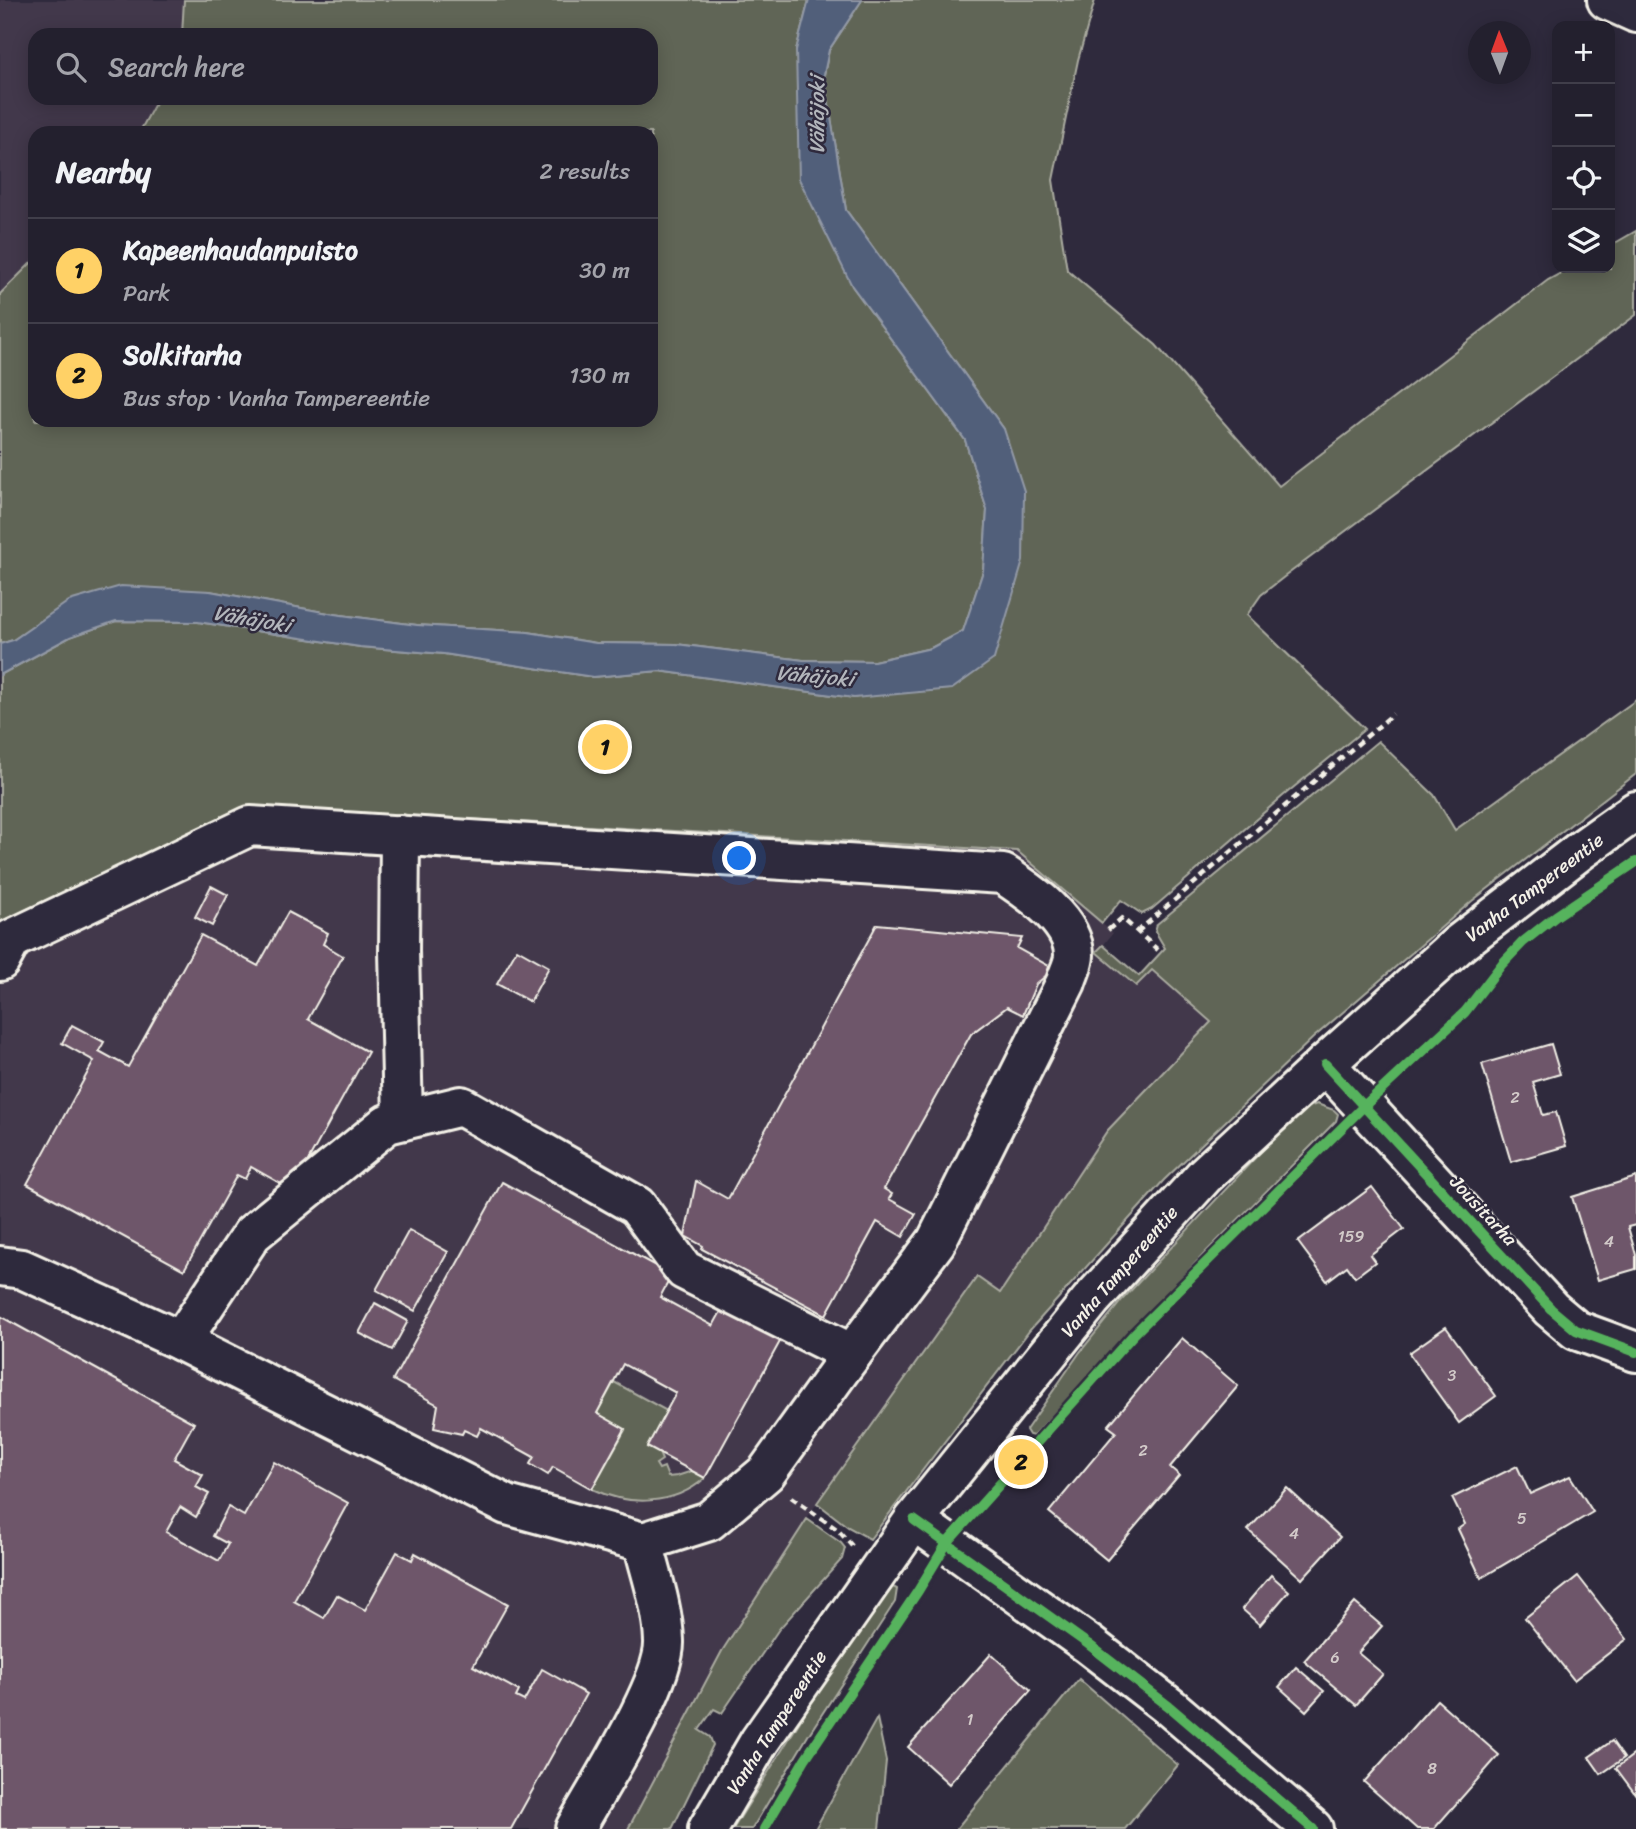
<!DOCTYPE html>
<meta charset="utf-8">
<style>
:root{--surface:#23202e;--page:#2b2836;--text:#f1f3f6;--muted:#a3a3aa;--line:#403e4a;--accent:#ffd166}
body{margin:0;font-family:Sriracha,sans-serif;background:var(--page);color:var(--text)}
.controls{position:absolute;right:21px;top:21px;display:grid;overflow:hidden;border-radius:14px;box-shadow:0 4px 18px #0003}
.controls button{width:63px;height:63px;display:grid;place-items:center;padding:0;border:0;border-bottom:2px solid var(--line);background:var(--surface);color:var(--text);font:35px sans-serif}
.compass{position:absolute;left:1468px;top:21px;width:63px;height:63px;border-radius:50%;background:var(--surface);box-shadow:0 4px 18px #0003;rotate:359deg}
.you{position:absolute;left:740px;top:859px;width:24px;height:24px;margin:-18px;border:5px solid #fff;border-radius:50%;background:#1a73e8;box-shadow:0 0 0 10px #1a73e833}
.badge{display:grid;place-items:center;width:46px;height:46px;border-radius:50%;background:var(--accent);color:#111;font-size:23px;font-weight:700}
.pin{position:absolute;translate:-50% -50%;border:4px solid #fff;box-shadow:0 2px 7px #0006}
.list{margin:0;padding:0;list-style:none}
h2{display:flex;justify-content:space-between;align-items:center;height:91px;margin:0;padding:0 28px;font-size:30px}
h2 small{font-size:23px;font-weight:400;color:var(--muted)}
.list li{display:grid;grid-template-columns:46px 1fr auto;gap:21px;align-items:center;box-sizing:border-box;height:105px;padding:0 28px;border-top:2px solid var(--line)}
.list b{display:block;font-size:26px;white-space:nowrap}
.list p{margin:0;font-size:23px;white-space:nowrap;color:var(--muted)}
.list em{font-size:23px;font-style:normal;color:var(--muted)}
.icon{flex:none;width:38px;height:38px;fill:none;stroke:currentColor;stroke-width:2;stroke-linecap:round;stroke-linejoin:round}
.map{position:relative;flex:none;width:1636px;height:1829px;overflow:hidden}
.search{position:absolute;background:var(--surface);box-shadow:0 4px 18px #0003;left:28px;top:28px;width:630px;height:77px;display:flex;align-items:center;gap:18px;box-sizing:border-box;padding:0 24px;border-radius:21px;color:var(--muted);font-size:26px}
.panel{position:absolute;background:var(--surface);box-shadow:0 4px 18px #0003;left:28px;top:126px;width:630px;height:301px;border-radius:21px}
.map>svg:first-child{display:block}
.built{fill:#42384b}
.green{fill:#616557;stroke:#aaaba0;stroke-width:2}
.water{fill:#515e7a;stroke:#9299a6;stroke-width:2}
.building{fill:#6e576b;stroke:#f4f1e8;stroke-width:2}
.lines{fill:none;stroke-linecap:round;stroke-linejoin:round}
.minor-casing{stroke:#f4f1e8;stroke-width:44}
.major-casing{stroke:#f4f1e8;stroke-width:44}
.path{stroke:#f4f1e8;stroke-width:4.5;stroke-dasharray:7 5;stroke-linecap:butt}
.minor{stroke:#2f2a3d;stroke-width:38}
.major{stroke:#2f2a3d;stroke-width:38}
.cycleway-casing{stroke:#2f2a3d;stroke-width:15}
.cycleway{stroke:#56b35d;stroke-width:10}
.labels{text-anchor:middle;stroke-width:5;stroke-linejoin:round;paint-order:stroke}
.number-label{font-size:16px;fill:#d2cac9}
.street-label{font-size:19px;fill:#f4f1e8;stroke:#2f2a3d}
.water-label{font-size:21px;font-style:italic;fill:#b3b6bc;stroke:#2f2a3d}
</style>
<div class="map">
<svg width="1636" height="1829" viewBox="0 0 1636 1829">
<rect width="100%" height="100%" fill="#2f2a3d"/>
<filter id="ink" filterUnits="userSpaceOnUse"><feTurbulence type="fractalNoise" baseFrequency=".0143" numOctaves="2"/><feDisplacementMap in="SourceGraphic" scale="14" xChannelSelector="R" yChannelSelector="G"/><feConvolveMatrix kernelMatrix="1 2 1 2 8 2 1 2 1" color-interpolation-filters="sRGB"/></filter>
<g filter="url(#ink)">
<g class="built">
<polygon points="0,0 184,0 185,16 182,35 35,35 35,98 158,98 139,133 35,133 35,259 0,294"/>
<polygon points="245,806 1017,851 1113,933 1097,953 1135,986 1152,970 1211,1022 1107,1131 1000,1293 977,1277 817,1503 722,1651 628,1829 0,1829 0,922"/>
</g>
<g class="green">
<polygon points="184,0 809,0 796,50 852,286 965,440 987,510 983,571 963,631 931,648 874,661 803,660 676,644 596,643 528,632 417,625 334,614 210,591 36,625 13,640 0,644 0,294 35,259 35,420 651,420 651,133 139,133 158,98 651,98 651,35 182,35"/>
<polygon points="862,0 1095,0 1078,60 1053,180 1067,270 1156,345 1279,486 1548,280 1570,268 1610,268 1610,246 1636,231 1636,315 1284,577 1261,595 1247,615 1365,729 1283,796 1152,909 1142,914 1121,900 1102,923 1017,851 245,806 0,922 0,675 70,637 116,621 198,622 360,647 444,654 593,677 659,671 854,698 994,659 1004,429 846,210 824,75 829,50"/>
<polygon points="1636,700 1636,774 1472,901 1313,1038 1164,1180 1030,1330 870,1539 848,1527 817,1503 977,1277 1000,1293 1107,1131 1211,1022 1152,970 1136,986 1096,952 1103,945 1139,976 1165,948 1155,931 1157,924 1378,741 1434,795 1455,830"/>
<polygon points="1317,1104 1334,1110 1338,1114 1336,1121 1206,1252 1037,1432 1033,1436 1029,1435 1026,1430 1080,1352 1121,1301 1300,1110"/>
<path d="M614 1382 667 1411 659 1453 662 1460 656 1464 659 1469 664 1467 668 1477 677 1476 692 1471 705 1478C674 1506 628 1506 592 1489L625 1430 597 1413Z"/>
<polygon points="807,1519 841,1543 845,1548 842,1559 779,1629 722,1713 714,1709 699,1730 710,1737 713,1745 672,1829 628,1829 722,1651"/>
<polygon points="893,1587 897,1589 895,1602 809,1734 752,1829 733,1829 846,1647"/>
<polygon points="1079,1679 1178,1765 1125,1829 956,1829"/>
<polygon points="877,1718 886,1761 879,1829 815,1829"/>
</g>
<polygon class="water" points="809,0 862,0 829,50 824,74 846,210 1004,429 1024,491 1023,561 994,659 952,689 854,698 659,671 593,677 444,654 360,647 198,622 116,621 70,637 0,675 0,644 13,640 69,601 121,586 210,591 334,614 417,625 528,632 596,643 676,644 803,660 874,661 931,648 963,631 983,571 987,510 965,440 852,286 799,179 796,50"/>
<g class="building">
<polygon points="211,886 228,895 212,926 195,917"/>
<polygon points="288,912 328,933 323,944 343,956 308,1019 368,1052 292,1190 251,1167 245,1179 237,1175 184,1270 27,1184 94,1061 62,1043 72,1025 104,1042 99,1051 128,1067 201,935 258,966"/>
<polygon points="877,924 1022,938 1017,948 1054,969 1036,984 1023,1015 1007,1007 971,1034 884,1189 892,1194 889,1199 916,1214 903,1237 877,1222 826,1315 702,1249 703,1246 685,1236 696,1181 728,1199"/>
<polygon points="517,949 549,967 530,1002 497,984"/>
<polygon points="1551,1044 1560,1074 1533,1082 1543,1115 1556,1112 1566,1146 1511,1162 1482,1064"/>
<polygon points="1636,1177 1636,1225 1628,1227 1636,1255 1636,1269 1598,1280 1572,1197"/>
<polygon points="502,1182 672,1275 660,1297 713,1326 724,1306 782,1338 705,1478 647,1447 676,1393 623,1364 597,1413 625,1429 592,1489 553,1467 548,1475 530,1464 534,1457 481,1428 477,1436 464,1430 462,1434 434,1428 438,1405 393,1380"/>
<polygon points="1372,1187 1404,1229 1370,1255 1375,1262 1355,1277 1347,1266 1327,1281 1298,1242"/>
<polygon points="409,1230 448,1252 415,1311 376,1290"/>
<polygon points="375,1303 408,1321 392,1350 359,1333"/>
<polygon points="0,1316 194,1423 174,1459 203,1475 196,1487 209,1494 196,1517 180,1507 166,1532 219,1561 228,1544 213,1536 228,1507 244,1516 274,1462 348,1503 294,1601 324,1618 337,1595 365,1610 397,1552 412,1560 415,1553 508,1604 473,1666 519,1691 516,1697 524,1701 542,1669 586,1694 511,1829 0,1829"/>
<polygon points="1446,1327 1496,1396 1459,1423 1409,1353"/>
<polygon points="1182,1338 1238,1386 1170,1467 1179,1475 1107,1560 1049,1512 1116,1432 1108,1426"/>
<polygon points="1517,1466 1530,1494 1570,1476 1593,1512 1481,1578 1458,1529 1465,1524 1452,1498"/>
<polygon points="1287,1488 1340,1537 1302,1579 1248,1530"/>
<polygon points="1271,1575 1289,1591 1260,1625 1242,1609"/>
<polygon points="1578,1576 1627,1639 1574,1680 1525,1618"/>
<polygon points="1355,1603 1382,1626 1358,1653 1383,1674 1356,1705 1304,1661"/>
<polygon points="991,1654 1031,1690 949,1784 908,1747"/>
<polygon points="1296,1667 1324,1691 1306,1711 1279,1687"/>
<polygon points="1437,1700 1499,1755 1434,1829 1417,1829 1364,1782"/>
<polygon points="1612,1741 1624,1758 1601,1774 1589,1757"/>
<polygon points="1636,1753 1636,1795 1616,1768"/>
</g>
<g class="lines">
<g class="minor-casing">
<g id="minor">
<polyline points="1607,0 1636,13"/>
<polyline points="400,835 399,951 403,1120"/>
<path d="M0 961 12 939 250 826 1003 874C1029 891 1074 921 1074 955 1074 964 1068 974 1066 982L936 1242 840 1370 766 1473 709 1521 643 1542 507 1505 181 1341"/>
<polyline points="1325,1064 1551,1309 1576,1330 1636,1352"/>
<polyline points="0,1266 22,1269 181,1341 252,1234 387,1124 461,1106 637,1206 684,1270 852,1354"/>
<polyline points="914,1520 1088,1644 1171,1708 1313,1829"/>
<path d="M575 1829C597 1789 666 1682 664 1641 663 1608 651 1574 643 1542"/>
</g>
</g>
<g class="major-casing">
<polyline id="major" points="708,1829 759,1742 914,1520 1091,1300 1205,1175 1325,1064 1460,943 1581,850 1636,811"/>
</g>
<g class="path">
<polyline points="1108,930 1122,918 1158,950"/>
<polyline points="1137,932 1393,714"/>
<polyline points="791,1497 838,1530 852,1546"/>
</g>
<use href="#minor" class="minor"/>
<use href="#major" class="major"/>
<g class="cycleway-casing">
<g id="cycleway">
<polyline points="1325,1064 1551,1309 1576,1330 1636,1352"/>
<polyline points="914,1520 1088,1644 1171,1708 1313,1829"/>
<polyline points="764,1829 805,1759 918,1591 947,1543 1134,1334 1364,1106 1465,1012 1502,964 1523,942 1556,916 1636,862"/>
</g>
</g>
<use href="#cycleway" class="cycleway"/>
</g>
</g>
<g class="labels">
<g class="number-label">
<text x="1515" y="1103">2</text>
<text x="1351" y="1242">159</text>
<text x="1609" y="1247">4</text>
<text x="1452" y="1381">3</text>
<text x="1143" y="1456">2</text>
<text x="1522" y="1524">5</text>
<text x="1294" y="1539">4</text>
<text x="1335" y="1663">6</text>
<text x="970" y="1725">1</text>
<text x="1432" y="1774">8</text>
</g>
<g class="street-label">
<text transform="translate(1534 887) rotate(-37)" y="7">Vanha Tampereentie</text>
<text transform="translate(1484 1210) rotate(47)" y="7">Jousitarha</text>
<text transform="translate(1119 1271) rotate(-49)" y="7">Vanha Tampereentie</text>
<text transform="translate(776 1722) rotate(-57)" y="7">Vanha Tampereentie</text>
</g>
<g class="water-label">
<text transform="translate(817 115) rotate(-90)" y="7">Vähäjoki</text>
<text transform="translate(252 619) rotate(10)" y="7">Vähäjoki</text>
<text transform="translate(815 676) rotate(5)" y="7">Vähäjoki</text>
</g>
</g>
</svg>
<div class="controls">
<button>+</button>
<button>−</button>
<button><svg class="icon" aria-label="locate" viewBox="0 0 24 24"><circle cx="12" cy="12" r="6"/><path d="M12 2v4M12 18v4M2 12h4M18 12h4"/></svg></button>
<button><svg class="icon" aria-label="layers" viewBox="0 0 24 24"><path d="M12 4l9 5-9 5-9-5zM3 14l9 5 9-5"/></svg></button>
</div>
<svg class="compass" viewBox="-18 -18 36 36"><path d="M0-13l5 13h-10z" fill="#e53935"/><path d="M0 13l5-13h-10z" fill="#a3a3aa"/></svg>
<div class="you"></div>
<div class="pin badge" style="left:605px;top:747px">1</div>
<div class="pin badge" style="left:1021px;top:1462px">2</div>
<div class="search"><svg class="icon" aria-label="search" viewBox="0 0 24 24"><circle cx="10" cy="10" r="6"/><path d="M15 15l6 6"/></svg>Search here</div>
<section class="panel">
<h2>Nearby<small>2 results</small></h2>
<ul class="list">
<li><span class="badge">1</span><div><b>Kapeenhaudanpuisto</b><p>Park</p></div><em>30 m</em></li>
<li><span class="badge">2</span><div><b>Solkitarha</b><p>Bus stop · Vanha Tampereentie</p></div><em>130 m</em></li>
</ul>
</section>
</div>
